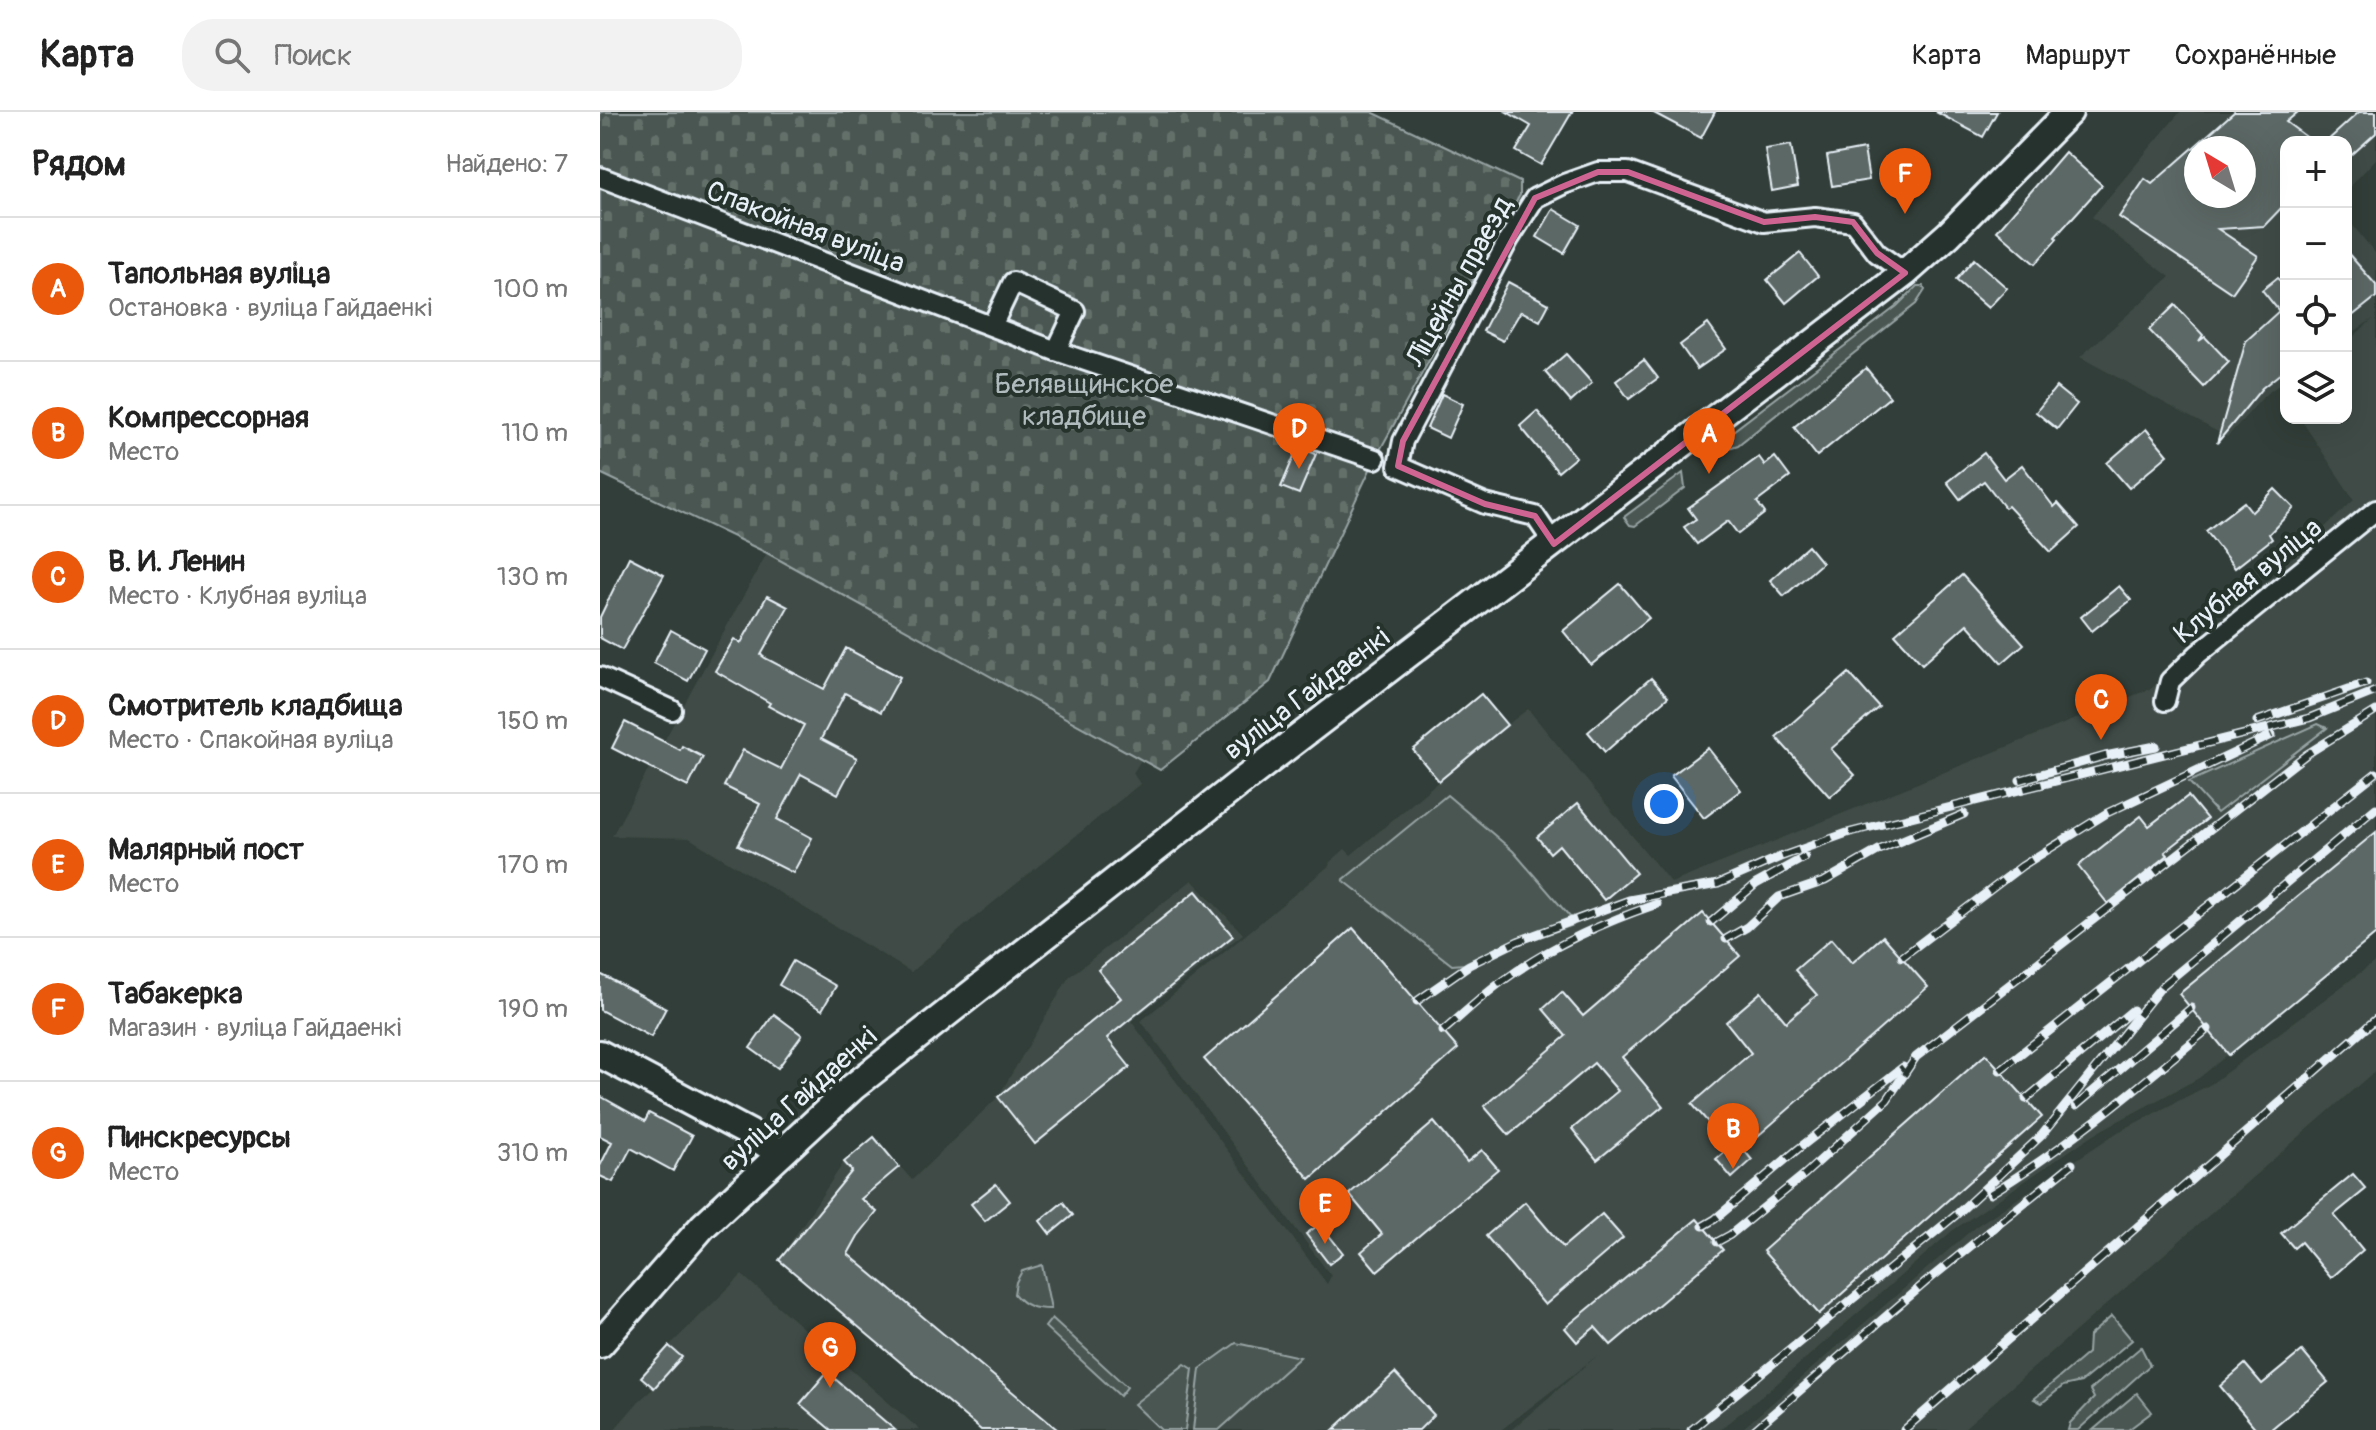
<!DOCTYPE html>
<html lang="ru">
<meta charset="utf-8">
<style>
:root{--surface:#fff;--page:#f2f2f2;--text:#222;--muted:#767676;--line:#e0e0e0;--accent:#ea580c}
body{margin:0;font-family:Pangolin,sans-serif;background:var(--page);color:var(--text)}
.controls{position:absolute;right:24px;top:24px;display:grid;overflow:hidden;border-radius:16px;box-shadow:0 8px 32px #0002}
.controls button{width:72px;height:72px;display:grid;place-items:center;padding:0;border:0;border-bottom:2px solid var(--line);background:var(--surface);color:var(--text);font:40px sans-serif}
.compass{position:absolute;left:1584px;top:24px;width:72px;height:72px;border-radius:50%;background:var(--surface);box-shadow:0 8px 32px #0002;rotate:322deg}
.you{position:absolute;left:1064px;top:692px;width:28px;height:28px;margin:-20px;border:6px solid #fff;border-radius:50%;background:#1a73e8;box-shadow:0 0 0 12px #1a73e833}
.badge{display:grid;place-items:center;width:52px;height:52px;border-radius:50%;background:var(--accent);color:#fff;font-size:26px;font-weight:700}
.pin{position:absolute;translate:-50% -66px;filter:drop-shadow(0 2px 4px #0008)}
.pin::after{content:'';position:absolute;top:42px;width:28px;height:24px;background:inherit;clip-path:polygon(0 0,100% 0,50% 100%)}
.list{margin:0;padding:0;list-style:none}
h2{display:flex;justify-content:space-between;align-items:center;height:104px;margin:0;padding:0 32px;font-size:34px}
h2 small{font-size:26px;font-weight:400;color:var(--muted)}
.list li{display:grid;grid-template-columns:52px 1fr auto;gap:24px;align-items:center;box-sizing:border-box;height:144px;padding:0 32px;border-top:2px solid var(--line)}
.list b{display:block;font-size:30px;white-space:nowrap}
.list p{margin:0;font-size:26px;white-space:nowrap;color:var(--muted)}
.list em{font-size:26px;font-style:normal;color:var(--muted)}
.icon{flex:none;width:44px;height:44px;fill:none;stroke:currentColor;stroke-width:2;stroke-linecap:round;stroke-linejoin:round}
.map{position:relative;flex:none;width:1776px;height:1318px;overflow:hidden}
header{display:flex;align-items:center;gap:48px;box-sizing:border-box;height:112px;padding:0 40px;background:var(--surface);border-bottom:2px solid var(--line)}
header strong{font-size:38px}
nav{display:flex;gap:44px;margin-inline-start:auto;font-size:28px}
.search{width:560px;height:72px;background:var(--page);display:flex;align-items:center;gap:20px;box-sizing:border-box;padding:0 28px;border-radius:32px;color:var(--muted);font-size:30px}
main{display:flex}
aside{flex:1;background:var(--surface)}
.map>svg:first-child{display:block}
.built{fill:#3f4b46;fill-rule:evenodd}
.green{fill:#495651;stroke:#98a4a4;stroke-width:2}
.cemetery{fill:url(#cemetery-stones);stroke:#98a4a4;stroke-width:2}
.building{fill:#5c6865;stroke:#e8f1f8;stroke-width:2;fill-rule:evenodd}
.lines{fill:none;stroke-linecap:round;stroke-linejoin:round}
.street-casing{stroke:#e8f1f8;stroke-width:24}
.secondary-casing{stroke:#e8f1f8;stroke-width:32}
.street{stroke:#26332d;stroke-width:18}
.secondary{stroke:#26332d;stroke-width:26}
.rail-casing{stroke:#e8f1f8;stroke-width:9}
.rail{stroke:#26332d;stroke-width:6;stroke-dasharray:18;stroke-linecap:butt}
.marked{fill:none;stroke:#cf6492;stroke-width:6;stroke-linejoin:round}
.labels{text-anchor:middle;stroke-width:8;stroke-linejoin:round;paint-order:stroke}
.street-label{font-size:28px;fill:#e8f1f8;stroke:#26332d}
.park-label{font-size:28px;fill:#b0bbbe;stroke:#26332d}
</style>
<header>
<strong>Карта</strong>
<div class="search"><svg class="icon" aria-label="search" viewBox="0 0 24 24"><circle cx="10" cy="10" r="6"/><path d="M15 15l6 6"/></svg>Поиск</div>
<nav><a>Карта</a><a>Маршрут</a><a>Сохранённые</a></nav>
</header>
<main>
<aside>
<h2>Рядом<small>Найдено: 7</small></h2>
<ul class="list">
<li><span class="badge">A</span><div><b>Тапольная вуліца</b><p>Остановка · вуліца Гайдаенкі</p></div><em>100 m</em></li>
<li><span class="badge">B</span><div><b>Компрессорная</b><p>Место</p></div><em>110 m</em></li>
<li><span class="badge">C</span><div><b>В. И. Ленин</b><p>Место · Клубная вуліца</p></div><em>130 m</em></li>
<li><span class="badge">D</span><div><b>Смотритель кладбища</b><p>Место · Спакойная вуліца</p></div><em>150 m</em></li>
<li><span class="badge">E</span><div><b>Малярный пост</b><p>Место</p></div><em>170 m</em></li>
<li><span class="badge">F</span><div><b>Табакерка</b><p>Магазин · вуліца Гайдаенкі</p></div><em>190 m</em></li>
<li><span class="badge">G</span><div><b>Пинскресурсы</b><p>Место</p></div><em>310 m</em></li>
</ul>
</aside>
<div class="map">
<svg width="1776" height="1318" viewBox="0 0 1776 1318">
<defs>
<pattern id="cemetery-stones" width="16" height="16" patternUnits="userSpaceOnUse" patternTransform="scale(2)"><rect width="16" height="16" fill="#495651"/><path d="M2 7V4a2 2 0 0 1 4 0v3zM10 15v-3a2 2 0 0 1 4 0v3z" fill="#636f6b"/></pattern>
</defs>
<rect width="100%" height="100%" fill="#323e39"/>
<filter id="ink" filterUnits="userSpaceOnUse"><feTurbulence type="fractalNoise" baseFrequency=".0125" numOctaves="2"/><feDisplacementMap in="SourceGraphic" scale="16" xChannelSelector="R" yChannelSelector="G"/><feConvolveMatrix kernelMatrix="1 2 1 2 8 2 1 2 1" color-interpolation-filters="sRGB"/></filter>
<g filter="url(#ink)">
<g class="built">
<path d="M1580 0H1776V47L1746 79V30H1686V268L1666 282 1627 325 1480 245 1570 165 1492 105ZM1596 36H1644V84H1596Z"/>
<polygon points="1746,105 1776,142 1776,822 1599,966 1494,1022 1352,1119 1173,1275 1119,1318 911,1318 998,1243 901,1318 381,1318 179,1148 244,1050 274,1025 312,1068 398,985 469,865 592,768 643,822 531,909 727,1172 731,1164 541,909 730,753 729,751 745,737 751,743 839,669 813,638 881,582 907,613 928,597 1071,771 1552,576 1754,388 1700,306 1746,306 1746,231 1773,207 1746,225"/>
<polygon points="167,441 541,648 533,661 540,672 368,811 311,860 89,726 12,724"/>
<polygon points="1776,849 1776,958 1362,1318 1141,1318 1375,1115 1518,1020 1611,972"/>
<polygon points="142,1163 320,1318 14,1318 39,1289 54,1276 41,1265 69,1234"/>
</g>
<g class="green">
<polygon points="1317,174 1323,174 1325,178 1316,192 1138,333 1119,339 1133,319 1297,194"/>
<polygon points="1083,361 1085,376 1035,414 1030,413 1024,405"/>
<polygon points="1718,612 1727,616 1617,701 1589,670"/>
<polygon points="847,683 913,739 971,806 973,813 864,852 852,853 743,768"/>
<path d="M442 1153 451 1197C435 1197 425 1195 414 1182L416 1170 422 1159Z"/>
<polygon points="1512,1204 1532,1228 1481,1270 1463,1274 1442,1291 1434,1287 1488,1241 1489,1224"/>
<polygon points="452,1206 527,1275 520,1284 445,1215"/>
<polygon points="636,1231 700,1245 619,1318 593,1318 600,1257"/>
<polygon points="1541,1235 1550,1253 1478,1318 1468,1318 1470,1311 1494,1286 1490,1278"/>
<polygon points="585,1252 593,1257 585,1318 561,1318 534,1292"/>
<polygon points="1537,1281 1552,1300 1528,1318 1493,1318"/>
</g>
<polygon class="cemetery" points="0,0 772,0 920,70 920,83 775,347 670,570 560,658 167,441 0,361"/>
<g class="building">
<polygon points="907,0 972,0 941,53 916,39 931,14"/>
<polygon points="1052,0 1115,0 1101,26"/>
<polygon points="1336,0 1397,0 1383,25"/>
<path d="M1634 0H1698L1686 10 1713 30H1686V91L1664 114 1618 117 1658 144 1632 181 1519 105 1545 67 1552 72ZM1596 36H1644V84H1596Z"/>
<polygon points="1759,0 1776,0 1776,21 1746,48 1746,30 1726,30"/>
<polygon points="1191,33 1198,74 1172,79 1165,37"/>
<polygon points="1264,37 1269,68 1232,74 1227,44"/>
<polygon points="1465,40 1502,73 1455,125 1457,127 1435,152 1397,119"/>
<polygon points="953,97 980,113 964,141 937,125"/>
<polygon points="1746,139 1776,173 1776,185 1746,209"/>
<polygon points="1200,141 1218,164 1186,191 1167,168"/>
<polygon points="1374,147 1407,176 1388,196 1356,168"/>
<polygon points="1677,166 1686,174 1686,257 1662,276 1617,331 1646,229 1679,199 1662,178"/>
<polygon points="908,170 949,192 940,209 921,199 903,229 883,219"/>
<polygon points="1575,193 1603,223 1599,229 1605,225 1629,250 1604,275 1549,218"/>
<polygon points="1108,212 1126,237 1097,257 1080,233"/>
<polygon points="966,242 992,271 971,290 945,260"/>
<polygon points="1044,248 1058,266 1029,287 1016,269"/>
<polygon points="1266,256 1290,285 1217,344 1194,315"/>
<polygon points="1456,275 1477,292 1457,317 1436,300"/>
<polygon points="842,282 863,292 848,326 827,316"/>
<polygon points="937,299 976,345 958,360 920,314"/>
<polygon points="1546,317 1568,343 1529,376 1507,351"/>
<polygon points="698,335 716,342 699,382 681,375"/>
<polygon points="1384,341 1404,367 1422,353 1454,395 1458,391 1479,415 1451,440 1408,394 1405,396 1384,369 1360,387 1347,370"/>
<polygon points="1159,345 1165,353 1175,345 1190,365 1157,390 1165,401 1138,422 1128,409 1097,432 1084,415 1096,407 1088,396"/>
<polygon points="1675,377 1694,396 1669,422 1672,427 1635,456 1606,419 1644,390 1652,400"/>
<polygon points="1208,434 1222,451 1184,484 1170,468"/>
<polygon points="29,445 64,463 22,538 0,526 0,505"/>
<polygon points="1362,463 1424,532 1402,551 1367,512 1322,552 1295,522"/>
<polygon points="1020,472 1049,506 991,553 963,519"/>
<polygon points="1519,474 1531,488 1492,519 1481,505"/>
<polygon points="167,484 188,495 161,543 165,546 224,577 246,536 300,565 281,600 245,581 221,627 257,646 238,682 201,662 177,707 212,726 193,761 138,733 160,692 124,674 143,638 181,657 204,613 168,594 170,591 115,559 134,527 141,531"/>
<polygon points="71,518 105,537 88,569 54,551"/>
<polygon points="1249,561 1279,595 1231,637 1255,663 1230,685 1176,625"/>
<polygon points="1051,566 1068,585 1005,640 988,620"/>
<polygon points="881,582 907,613 839,669 813,638"/>
<polygon points="25,610 80,638 82,634 103,645 88,675 12,636"/>
<polygon points="1108,636 1141,678 1104,706 1071,664"/>
<polygon points="1588,684 1607,707 1565,740 1568,743 1508,792 1478,754 1541,704 1549,714"/>
<polygon points="978,691 1036,761 1004,788 959,733 950,741 937,725"/>
<polygon points="1776,720 1776,822 1629,943 1579,882"/>
<polygon points="596,779 633,824 507,926 530,955 435,1032 398,985 521,886 498,858"/>
<polygon points="1103,801 1140,844 1022,945 1063,994 997,1048 972,1017 1018,979 994,951 909,1023 884,994 966,924 943,897 962,880 983,904"/>
<polygon points="753,816 858,937 710,1067 604,947"/>
<polygon points="1283,824 1328,875 1143,1037 1152,1048 1132,1066 1116,1047 1130,1035 1092,992 1151,941 1126,910 1161,880 1186,910 1217,883 1195,858 1231,827 1252,851"/>
<polygon points="193,849 236,874 222,898 179,873"/>
<polygon points="0,862 66,896 51,925 0,898"/>
<polygon points="174,902 202,923 178,956 150,936"/>
<polygon points="1386,942 1442,1005 1219,1202 1163,1139"/>
<polygon points="0,984 45,1009 49,1001 92,1024 73,1059 31,1036 13,1070 0,1064 0,1054 12,1030 0,1024"/>
<polygon points="834,1010 867,1050 882,1038 898,1057 777,1159 761,1140 782,1122 749,1082"/>
<polygon points="274,1025 299,1055 261,1087 277,1100 258,1124 248,1142 458,1318 381,1318 179,1148 252,1059 244,1050"/>
<polygon points="1753,1062 1766,1077 1734,1103 1763,1138 1731,1166 1701,1130 1694,1136 1681,1121"/>
<polygon points="396,1072 410,1089 385,1109 371,1092"/>
<polygon points="463,1090 473,1103 450,1122 440,1109"/>
<polygon points="925,1090 963,1135 1002,1102 1023,1126 945,1193 886,1124"/>
<polygon points="1097,1107 1123,1138 1011,1233 995,1215 977,1230 965,1216"/>
<polygon points="720,1112 743,1141 729,1152 706,1122"/>
<polygon points="69,1234 82,1245 54,1276 41,1265"/>
<polygon points="1702,1239 1728,1270 1670,1318 1657,1318 1620,1274 1645,1252 1662,1272"/>
<polygon points="227,1260 295,1318 231,1318 200,1292"/>
<polygon points="795,1261 834,1303 819,1318 733,1318"/>
</g>
<g class="lines">
<g class="street-casing">
<g id="street">
<polyline points="0,65 456,239 775,347"/>
<polyline points="392,214 413,170 475,199 456,239"/>
<polyline points="954,432 935,404 885,392 798,354 803,329 909,127 935,86 964,72 998,60 1028,60 1164,110 1215,105 1253,110 1277,141 1305,161"/>
<polyline points="0,565 72,598"/>
<polyline points="1565,589 1570,569 1598,542 1776,398"/>
</g>
</g>
<g class="secondary-casing">
<g id="secondary">
<polyline points="0,942 149,1021 180,1041"/>
<polyline points="0,1232 103,1114 253,975 641,670 1305,161 1349,122 1469,0"/>
</g>
</g>
<use href="#street" class="street"/>
<use href="#secondary" class="secondary"/>
<g class="rail-casing">
<g id="rail">
<polyline points="1657,609 1766,571"/>
<polyline points="1420,668 1505,644 1556,634"/>
<polyline points="1111,810 1156,772 1205,745"/>
<polyline points="1126,827 1147,815 1179,785 1225,769 1279,738 1364,702"/>
<polyline points="1302,845 1422,754 1507,701 1672,623"/>
<polyline points="817,889 869,853 918,829 1029,788 1118,772 1180,745 1247,721 1709,606 1776,579"/>
<path d="M843 919C862 903 881 885 900 871 948 835 1001 811 1057 792"/>
<polyline points="1400,958 1776,661"/>
<polyline points="1426,987 1533,898"/>
<polyline points="1476,994 1591,896"/>
<path d="M1390 1082C1468 1034 1538 975 1608 917"/>
<polyline points="1103,1114 1115,1107 1198,1037 1303,955"/>
<polyline points="1117,1130 1130,1123 1205,1062 1287,988 1316,945 1707,642 1776,599"/>
<polyline points="1091,1318 1356,1103 1442,1023 1561,875 1776,696"/>
<polyline points="1154,1318 1326,1170 1472,1052"/>
<polyline points="1304,1318 1776,907"/>
</g>
</g>
<use href="#rail" class="rail"/>
</g>
</g>
<path class="marked" d="M998 60H1028L1164 110 1215 105 1253 110 1277 141 1305 161 954 432 935 404 885 392 798 354 803 329 935 86Z"/>
<g class="labels">
<g class="street-label">
<text transform="translate(206 114) rotate(21)" y="10">Спакойная вуліца</text>
<text transform="translate(858 169) rotate(-61)" y="10">Ліцейны праезд</text>
<text transform="translate(1647 468) rotate(-39)" y="10">Клубная вуліца</text>
<text transform="translate(706 581) rotate(-37)" y="10">вуліца Гайдаенкі</text>
<text transform="translate(198 986) rotate(-42)" y="10">вуліца Гайдаенкі</text>
</g>
<g class="park-label">
<text x="484" y="281">Белявщинское<tspan x="484" dy="32">кладбище</tspan></text>
</g>
</g>
</svg>
<div class="controls">
<button>+</button>
<button>−</button>
<button><svg class="icon" aria-label="locate" viewBox="0 0 24 24"><circle cx="12" cy="12" r="6"/><path d="M12 2v4M12 18v4M2 12h4M18 12h4"/></svg></button>
<button><svg class="icon" aria-label="layers" viewBox="0 0 24 24"><path d="M12 4l9 5-9 5-9-5zM3 14l9 5 9-5"/></svg></button>
</div>
<svg class="compass" viewBox="-18 -18 36 36"><path d="M0-13l5 13h-10z" fill="#e53935"/><path d="M0 13l5-13h-10z" fill="#767676"/></svg>
<div class="you"></div>
<div class="pin badge" style="left:1109px;top:362px">A</div>
<div class="pin badge" style="left:1133px;top:1057px">B</div>
<div class="pin badge" style="left:1501px;top:628px">C</div>
<div class="pin badge" style="left:699px;top:357px">D</div>
<div class="pin badge" style="left:725px;top:1132px">E</div>
<div class="pin badge" style="left:1305px;top:102px">F</div>
<div class="pin badge" style="left:230px;top:1276px">G</div>
</div>
</main>
